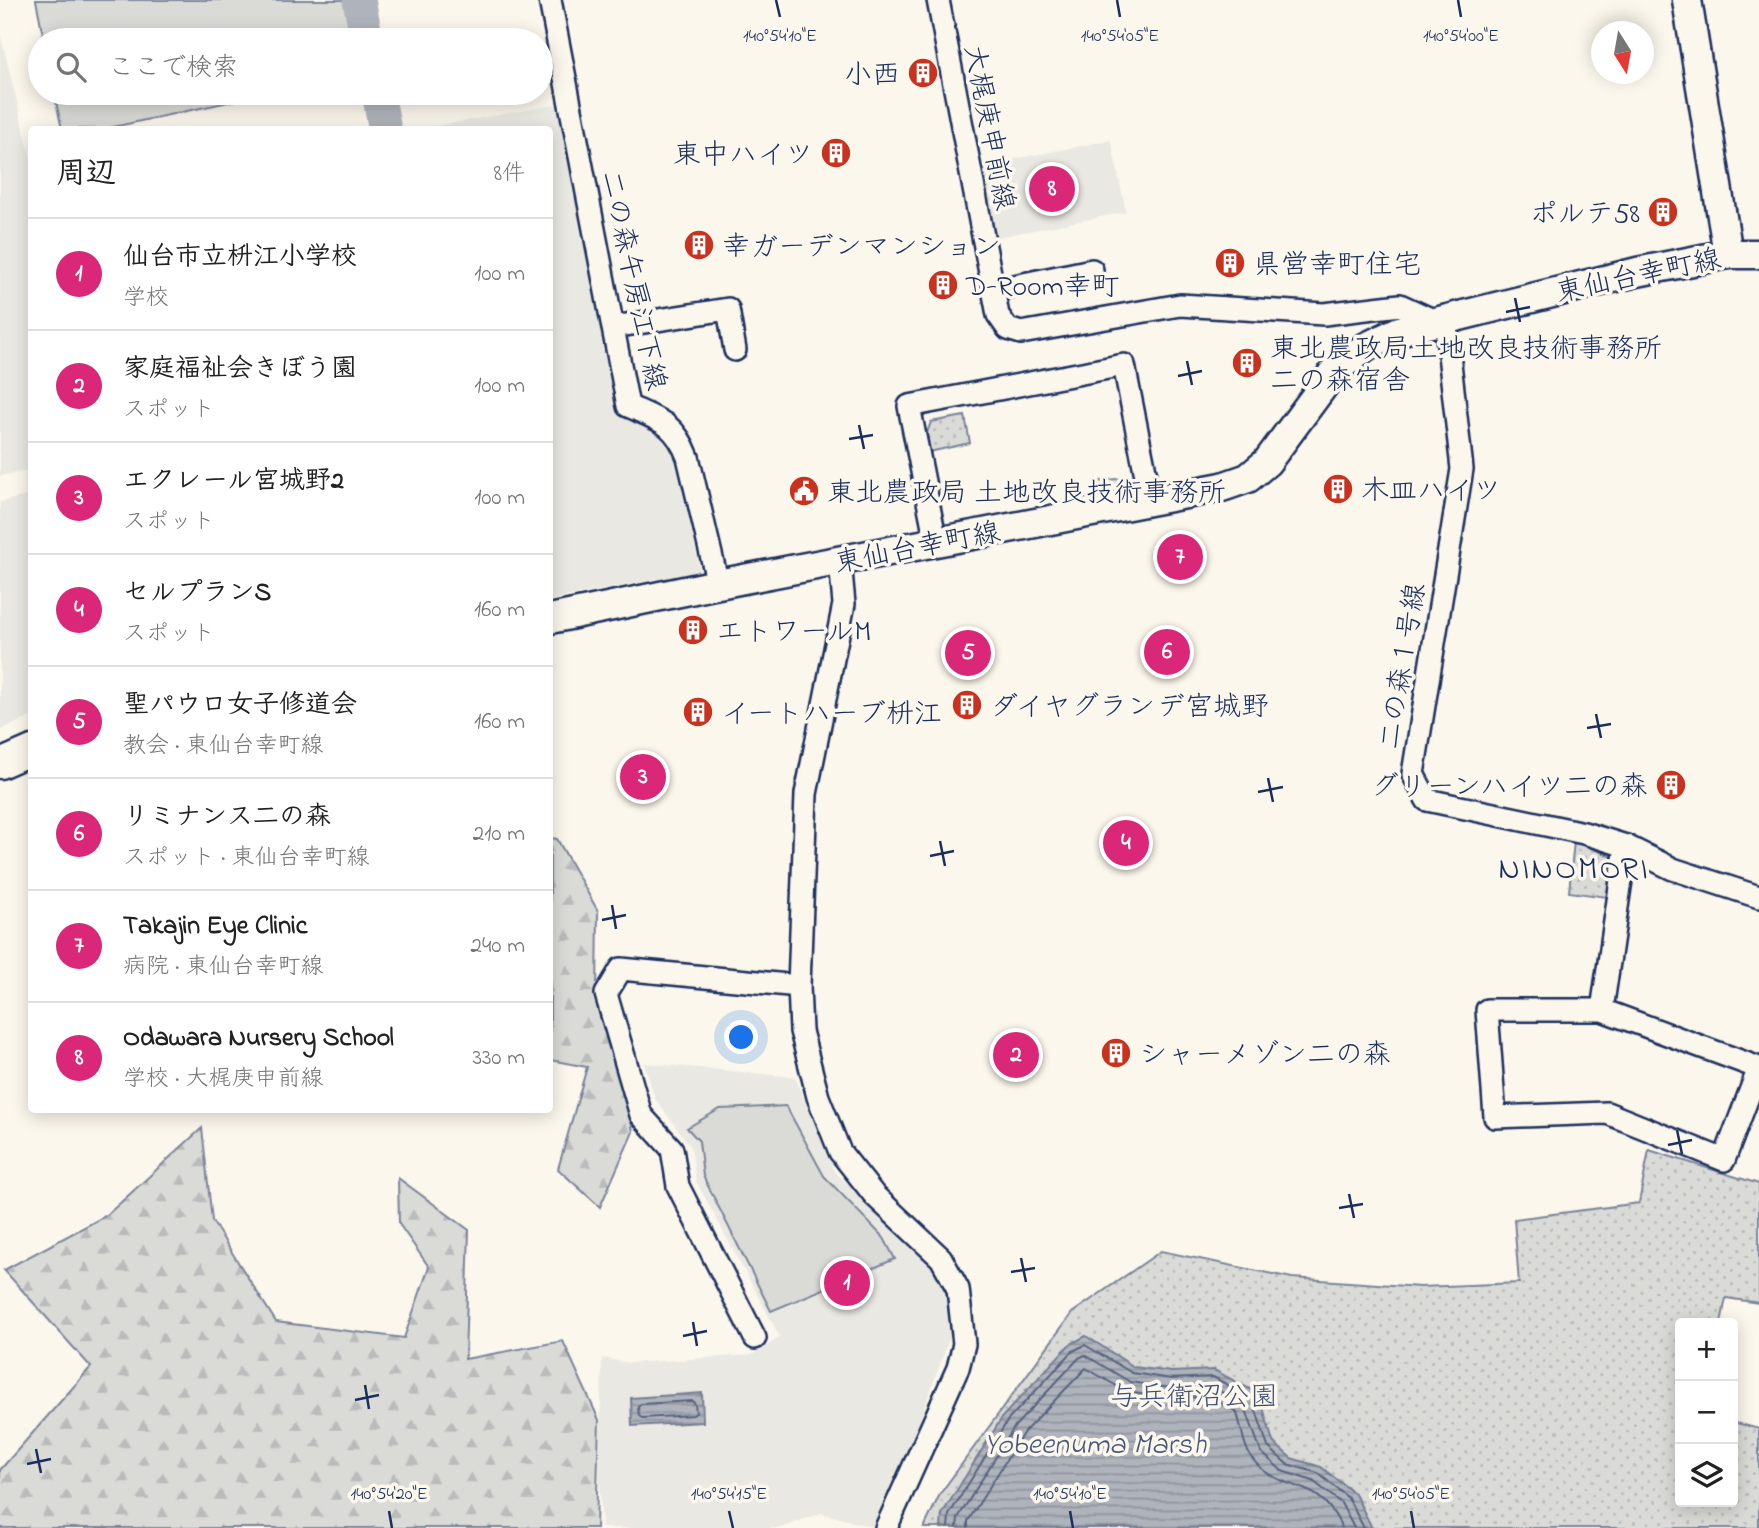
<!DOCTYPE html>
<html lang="ja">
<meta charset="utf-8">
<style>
:root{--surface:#fff;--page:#f2f2f2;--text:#222;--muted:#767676;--line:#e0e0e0;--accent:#db2777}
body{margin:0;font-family:"Indie Flower","Klee One",sans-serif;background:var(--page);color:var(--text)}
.controls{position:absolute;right:21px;bottom:21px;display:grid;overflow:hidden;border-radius:7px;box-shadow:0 4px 18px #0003}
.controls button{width:63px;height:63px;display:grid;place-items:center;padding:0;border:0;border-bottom:2px solid var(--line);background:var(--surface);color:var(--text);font:35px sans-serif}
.compass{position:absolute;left:1591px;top:21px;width:63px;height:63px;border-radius:50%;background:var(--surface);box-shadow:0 4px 18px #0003;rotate:169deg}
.you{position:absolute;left:742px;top:1038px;width:24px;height:24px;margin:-18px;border:5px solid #fff;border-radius:50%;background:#1a73e8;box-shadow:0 0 0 10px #1a73e833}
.badge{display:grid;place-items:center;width:46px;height:46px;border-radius:50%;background:var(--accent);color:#fff;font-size:23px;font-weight:700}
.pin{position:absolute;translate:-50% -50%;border:4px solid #fff;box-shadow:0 2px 7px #0006}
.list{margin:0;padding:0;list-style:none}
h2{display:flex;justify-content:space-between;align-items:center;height:91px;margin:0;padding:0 28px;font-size:30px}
h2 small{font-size:23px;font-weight:400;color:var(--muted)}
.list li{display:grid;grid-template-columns:46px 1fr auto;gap:21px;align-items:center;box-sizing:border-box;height:112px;padding:0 28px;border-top:2px solid var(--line)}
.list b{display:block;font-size:26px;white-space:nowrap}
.list p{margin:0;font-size:23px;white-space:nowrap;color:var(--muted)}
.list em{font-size:23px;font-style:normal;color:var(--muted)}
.icon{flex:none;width:38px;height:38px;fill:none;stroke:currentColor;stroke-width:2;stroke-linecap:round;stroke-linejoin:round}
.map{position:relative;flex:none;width:1759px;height:1528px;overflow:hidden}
.search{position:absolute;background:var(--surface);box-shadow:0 4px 18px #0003;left:28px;top:28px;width:525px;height:77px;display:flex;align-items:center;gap:18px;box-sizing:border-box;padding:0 24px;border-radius:38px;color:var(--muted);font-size:26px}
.panel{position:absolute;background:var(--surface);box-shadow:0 4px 18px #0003;left:28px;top:126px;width:525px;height:987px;border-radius:7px}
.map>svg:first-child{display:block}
.built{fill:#eae8e2}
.green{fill:#dadad7;stroke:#7a849a;stroke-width:2}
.forest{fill:url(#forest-firs);stroke:#7a849a;stroke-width:2}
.park{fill:url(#park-dots);stroke:#7a849a;stroke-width:2}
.water{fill:url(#water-rules);stroke:#747e96;stroke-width:2}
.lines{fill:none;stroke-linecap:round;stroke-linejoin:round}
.shore{stroke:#566483;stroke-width:2}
.river{stroke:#afb3bb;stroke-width:33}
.street-casing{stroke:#1b2f5e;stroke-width:26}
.secondary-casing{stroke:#1b2f5e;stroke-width:33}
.street{stroke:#fbf7ec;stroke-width:21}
.secondary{stroke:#fbf7ec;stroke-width:28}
.ticks{fill:none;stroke:#1b2f5e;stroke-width:2.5}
.labels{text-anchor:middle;stroke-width:7;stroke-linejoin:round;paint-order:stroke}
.poi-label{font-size:28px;fill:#1b2f5e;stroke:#fbf7ec;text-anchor:start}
.street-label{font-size:28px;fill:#1b2f5e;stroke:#fbf7ec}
.park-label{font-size:28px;fill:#415176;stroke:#fbf7ec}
.water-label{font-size:30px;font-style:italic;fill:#47577a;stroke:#fbf7ec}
.quarter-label{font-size:32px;letter-spacing:2px;fill:#1b2f5e;stroke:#fbf7ec}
.ticks-label{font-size:18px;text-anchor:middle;fill:#1b2f5e;stroke:#fbf7ec;stroke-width:7;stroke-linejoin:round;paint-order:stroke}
</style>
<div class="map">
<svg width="1759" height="1528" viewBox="0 0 1759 1528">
<defs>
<pattern id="forest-firs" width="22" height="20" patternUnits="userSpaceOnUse" patternTransform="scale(1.75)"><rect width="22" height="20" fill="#dadad7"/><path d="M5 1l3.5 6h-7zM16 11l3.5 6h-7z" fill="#babbbb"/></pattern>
<pattern id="park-dots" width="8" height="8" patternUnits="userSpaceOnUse" patternTransform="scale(1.75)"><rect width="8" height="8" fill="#dadad7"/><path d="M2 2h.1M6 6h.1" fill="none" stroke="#babbbb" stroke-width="1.8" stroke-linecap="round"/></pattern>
<pattern id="water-rules" width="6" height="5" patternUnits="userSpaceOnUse" patternTransform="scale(1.75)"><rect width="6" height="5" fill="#afb3bb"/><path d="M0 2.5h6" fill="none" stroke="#8e929b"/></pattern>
</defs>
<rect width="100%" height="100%" fill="#fbf7ec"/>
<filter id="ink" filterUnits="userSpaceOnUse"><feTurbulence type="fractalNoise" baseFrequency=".0143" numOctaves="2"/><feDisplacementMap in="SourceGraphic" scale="14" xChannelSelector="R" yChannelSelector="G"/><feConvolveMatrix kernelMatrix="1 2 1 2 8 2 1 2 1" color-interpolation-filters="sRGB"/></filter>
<g filter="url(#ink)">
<g class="built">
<polygon points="0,33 32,163 31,470 0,476"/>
<polygon points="560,104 630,418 661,430 675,453 700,571 550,600 550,130 414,130"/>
<polygon points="1111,140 1126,212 993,238 978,166"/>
<polygon points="31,495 31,717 0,730 0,502"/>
<polygon points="644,1063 795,1077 834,1171 937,1267 951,1298 953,1328 918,1425 872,1527 822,1513 780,1528 602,1528 599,1478 602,1358 629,1363 752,1355 780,1337 696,1181 691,1147 655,1099"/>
</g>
<g class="green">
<polygon points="36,0 357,0 365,40 44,40"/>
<polygon points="54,93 270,93 104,129 62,129"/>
<polygon points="1137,476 1138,482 1133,492 1097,499 1094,482"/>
<polygon points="786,1106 824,1176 884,1238 895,1259 771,1311 703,1176 699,1141 687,1128 720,1109"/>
</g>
<g class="forest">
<polygon points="550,838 557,839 598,911 597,994 623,1076 633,1132 600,1207 558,1169 587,1067 550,1060"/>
<polygon points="202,1128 212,1221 276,1322 404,1338 429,1267 399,1224 398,1178 469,1230 465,1359 563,1341 599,1420 596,1528 0,1528 0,1470 91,1367 4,1270 107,1215"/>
</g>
<g class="park">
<polygon points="965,416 970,443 929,452 927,433 931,422"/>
<polygon points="1574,841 1618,859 1607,897 1569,892"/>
<polygon points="1649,1150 1759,1184 1759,1303 1726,1298 1721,1323 1680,1323 1680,1502 1733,1502 1733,1422 1759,1429 1759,1528 924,1528 940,1494 1072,1313 1161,1251 1292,1278 1420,1287 1519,1283 1514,1219 1639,1203"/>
</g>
<g class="water">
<polygon points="1086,1336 1134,1367 1172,1372 1214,1370 1259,1394 1273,1442 1291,1458 1321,1467 1355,1494 1372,1528 941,1528 942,1514 1003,1416 1069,1345"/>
<polygon points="702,1393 703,1422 632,1426 631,1398"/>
</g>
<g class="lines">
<g class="shore">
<polygon points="692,1401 695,1404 696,1413 693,1415 642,1418 639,1416 638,1407 641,1404"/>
<polyline points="948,1528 949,1515 1008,1420 1073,1351 1085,1345 1132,1373 1171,1379 1213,1377 1252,1398 1268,1447 1287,1464 1318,1473 1348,1498 1364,1528"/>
<polyline points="957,1528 958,1518 1015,1426 1079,1358 1085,1355 1130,1382 1170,1388 1210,1386 1244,1404 1261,1452 1282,1471 1313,1481 1341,1503 1354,1528"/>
<path d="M968 1528V1521L1024 1432 1086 1368 1127 1392 1169 1398 1208 1397 1236 1411C1242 1425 1242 1444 1251 1457 1267 1479 1284 1481 1306 1490 1323 1496 1335 1513 1342 1528"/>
</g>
<g class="river">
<polyline points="359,0 367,40"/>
<polyline points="378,93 385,130"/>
</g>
<g class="street-casing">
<g id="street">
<path d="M550 0 628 406C659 420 675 423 688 457L718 584"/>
<polyline points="938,0 998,315 1008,329 1021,333 1180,305 1324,314 1400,305 1435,321"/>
<polyline points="994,290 1092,270"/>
<polyline points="1445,319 1462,469 1413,774 1427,800 1584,833 1626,846 1673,869 1759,897"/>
<polyline points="613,327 728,309 735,350"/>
<polyline points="936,542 909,406 1124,365 1151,501"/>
<polyline points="840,561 844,604 806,794 799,986 801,1031 818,1097 840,1152 875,1196 941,1258 958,1289 964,1344 958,1368 886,1528"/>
<polyline points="1602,1010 1487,1010 1495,1117 1607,1113 1724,1160 1759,1068 1602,1010 1626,846"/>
<polyline points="755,1338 678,1186 672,1149 641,1115 606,994 621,969 799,986"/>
</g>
</g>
<g class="secondary-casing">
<g id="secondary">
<polyline points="1687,0 1728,254"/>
<polyline points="550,619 718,584 1222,487 1248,478 1267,462 1335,370 1366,347 1399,331 1637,272 1728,254 1759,254"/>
<polyline points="0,764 32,750"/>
</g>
</g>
<use href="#street" class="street"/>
<use href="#secondary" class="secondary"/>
</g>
</g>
<path class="ticks" d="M776 0 780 17M1117 0 1120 17M1458 0 1461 17M1515 298 1520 322M1506 312 1530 307M1187 361 1192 385M1178 376 1202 371M859 425 864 449M849 439 873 435M1596 714 1601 738M1587 728 1611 724M1268 778 1273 802M1258 792 1283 787M940 841 945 866M930 856 954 851M612 905 616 929M602 920 626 915M1677 1130 1682 1154M1668 1145 1692 1140M1349 1194 1354 1218M1339 1208 1363 1204M1021 1258 1026 1282M1011 1272 1035 1268M693 1322 697 1346M683 1336 707 1331M365 1385 369 1409M355 1400 379 1395M36 1449 41 1473M27 1464 51 1459M389 1511 392 1528M729 1511 733 1528M1070 1511 1073 1528M1411 1511 1414 1528"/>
<defs>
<g id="building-disc" transform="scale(1.575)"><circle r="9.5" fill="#c8321e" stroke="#fbf7ec"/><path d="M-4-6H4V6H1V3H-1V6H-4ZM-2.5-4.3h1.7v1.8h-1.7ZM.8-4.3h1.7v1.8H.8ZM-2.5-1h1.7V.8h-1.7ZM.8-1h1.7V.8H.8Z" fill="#fff"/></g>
<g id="civic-disc" transform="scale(1.575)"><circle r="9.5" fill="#c8321e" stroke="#fbf7ec"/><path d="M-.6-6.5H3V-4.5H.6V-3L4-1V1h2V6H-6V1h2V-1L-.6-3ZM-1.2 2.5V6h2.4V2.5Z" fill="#fff"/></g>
</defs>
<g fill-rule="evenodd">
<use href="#building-disc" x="923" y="73"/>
<use href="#building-disc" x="836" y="153"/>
<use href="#building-disc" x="1663" y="212"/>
<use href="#building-disc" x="699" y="245"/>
<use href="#building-disc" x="1230" y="263"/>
<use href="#building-disc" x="943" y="285"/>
<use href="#building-disc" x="1247" y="363"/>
<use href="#building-disc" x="1338" y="489"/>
<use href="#civic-disc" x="804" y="491"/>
<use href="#building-disc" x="693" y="630"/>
<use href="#building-disc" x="967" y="705"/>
<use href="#building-disc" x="698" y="712"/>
<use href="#building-disc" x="1671" y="785"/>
<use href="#building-disc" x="1116" y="1053"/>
</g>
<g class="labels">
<g class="poi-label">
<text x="900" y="83" text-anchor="end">小西</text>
<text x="813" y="163" text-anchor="end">東中ハイツ</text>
<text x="1640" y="222" text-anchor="end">ポルテ58</text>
<text x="722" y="255">幸ガーデンマンション</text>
<text x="1253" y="273">県営幸町住宅</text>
<text x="966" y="295">D-Room幸町</text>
<text x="1270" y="357">東北農政局土地改良技術事務所<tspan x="1270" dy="32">二の森宿舎</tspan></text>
<text x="1361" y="499">木皿ハイツ</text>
<text x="827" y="501">東北農政局 土地改良技術事務所</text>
<text x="716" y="640">エトワールM</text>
<text x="990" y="715">ダイヤグランデ宮城野</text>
<text x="721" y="722">イートハーブ枡江</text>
<text x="1648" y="795" text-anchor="end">グリーンハイツ二の森</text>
<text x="1139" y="1063">シャーメゾン二の森</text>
</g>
<g class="street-label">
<text transform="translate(991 127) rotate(79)" y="10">大梶庚申前線</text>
<text transform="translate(1638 274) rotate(-12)" y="10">東仙台幸町線</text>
<text transform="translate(635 280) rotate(78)" y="10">二の森午房江下線</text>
<text transform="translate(917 546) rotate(-11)" y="10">東仙台幸町線</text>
<text transform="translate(1401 666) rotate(-81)" y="10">二の森１号線</text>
</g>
<g class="park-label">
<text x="1194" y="1405">与兵衛沼公園</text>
</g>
<g class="water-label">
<text x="1095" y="1453">Yobeenuma Marsh</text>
</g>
<g class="quarter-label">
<text x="1574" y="878">NINOMORI</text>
</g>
</g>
<g class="ticks-label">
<text x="780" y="41">140°54'10"E</text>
<text x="1120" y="41">140°54'05"E</text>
<text x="1461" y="41">140°54'00"E</text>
<text x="389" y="1499">140°54'20"E</text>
<text x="729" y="1499">140°54'15"E</text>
<text x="1070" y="1499">140°54'10"E</text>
<text x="1411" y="1499">140°54'05"E</text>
</g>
</svg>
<div class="controls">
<button>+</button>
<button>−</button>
<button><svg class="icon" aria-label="layers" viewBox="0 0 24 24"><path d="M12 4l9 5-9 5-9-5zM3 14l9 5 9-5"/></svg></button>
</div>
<svg class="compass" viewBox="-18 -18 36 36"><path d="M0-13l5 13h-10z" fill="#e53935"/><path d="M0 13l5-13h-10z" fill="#767676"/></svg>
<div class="you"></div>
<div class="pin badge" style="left:847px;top:1283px">1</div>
<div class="pin badge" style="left:1016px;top:1055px">2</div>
<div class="pin badge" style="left:643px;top:777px">3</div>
<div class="pin badge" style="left:1126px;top:843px">4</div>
<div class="pin badge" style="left:968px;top:653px">5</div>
<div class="pin badge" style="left:1167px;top:652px">6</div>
<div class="pin badge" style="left:1180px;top:557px">7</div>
<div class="pin badge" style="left:1052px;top:189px">8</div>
<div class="search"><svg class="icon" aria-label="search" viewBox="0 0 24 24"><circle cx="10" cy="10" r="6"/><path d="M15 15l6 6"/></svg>ここで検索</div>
<section class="panel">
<h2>周辺<small>8件</small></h2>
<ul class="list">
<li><span class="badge">1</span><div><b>仙台市立枡江小学校</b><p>学校</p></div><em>100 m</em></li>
<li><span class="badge">2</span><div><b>家庭福祉会きぼう園</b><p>スポット</p></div><em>100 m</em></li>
<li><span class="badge">3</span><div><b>エクレール宮城野2</b><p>スポット</p></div><em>100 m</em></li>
<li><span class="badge">4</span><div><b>セルプランS</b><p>スポット</p></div><em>160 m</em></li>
<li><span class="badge">5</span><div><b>聖パウロ女子修道会</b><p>教会 · 東仙台幸町線</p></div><em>160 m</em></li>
<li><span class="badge">6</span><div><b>リミナンス二の森</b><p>スポット · 東仙台幸町線</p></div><em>210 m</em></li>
<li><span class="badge">7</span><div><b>Takajin Eye Clinic</b><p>病院 · 東仙台幸町線</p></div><em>240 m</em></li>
<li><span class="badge">8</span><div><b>Odawara Nursery School</b><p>学校 · 大梶庚申前線</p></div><em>330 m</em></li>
</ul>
</section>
</div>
